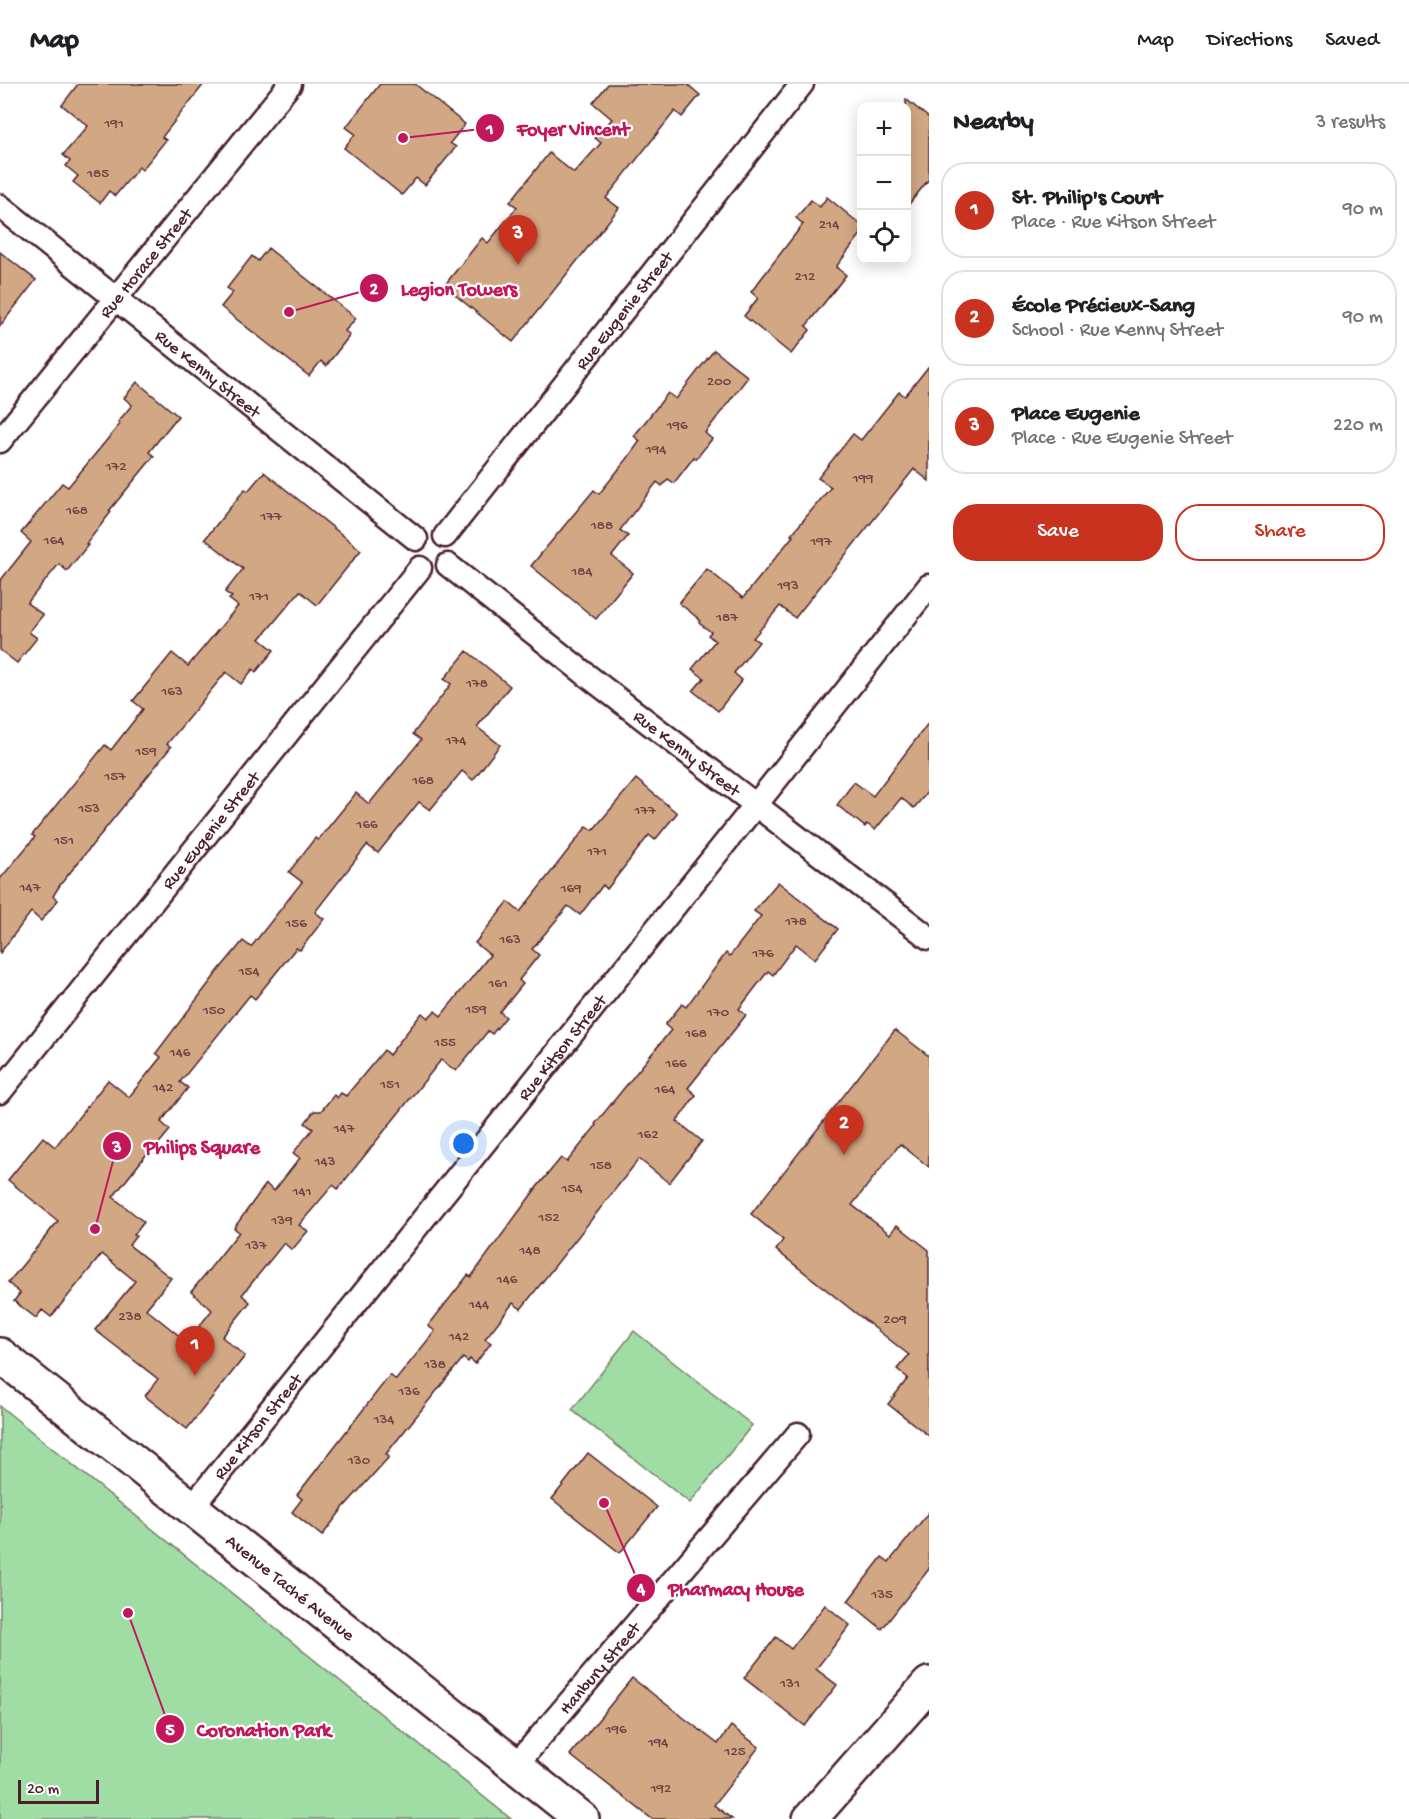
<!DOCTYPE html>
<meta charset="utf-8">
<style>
:root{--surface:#fff;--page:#f6f6f6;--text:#202124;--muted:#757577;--line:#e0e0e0;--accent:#c8321e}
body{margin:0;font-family:"Gochi Hand",sans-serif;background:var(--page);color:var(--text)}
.controls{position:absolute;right:18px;top:18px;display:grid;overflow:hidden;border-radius:12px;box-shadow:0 3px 15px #0003}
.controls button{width:54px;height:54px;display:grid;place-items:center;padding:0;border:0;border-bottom:2px solid var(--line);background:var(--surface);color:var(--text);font:30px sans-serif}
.scale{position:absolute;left:18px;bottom:15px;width:81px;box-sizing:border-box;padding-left:6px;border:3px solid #4a1f2b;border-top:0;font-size:16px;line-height:21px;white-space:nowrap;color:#4a1f2b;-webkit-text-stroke:4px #fff;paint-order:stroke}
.you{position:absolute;left:464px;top:1060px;width:21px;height:21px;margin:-15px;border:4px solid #fff;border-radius:50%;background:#1a73e8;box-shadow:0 0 0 9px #1a73e833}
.badge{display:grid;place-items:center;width:39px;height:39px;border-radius:50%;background:var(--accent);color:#fff;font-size:20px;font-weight:700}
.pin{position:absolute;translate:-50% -50px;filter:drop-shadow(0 2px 3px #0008)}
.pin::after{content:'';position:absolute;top:32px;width:21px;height:18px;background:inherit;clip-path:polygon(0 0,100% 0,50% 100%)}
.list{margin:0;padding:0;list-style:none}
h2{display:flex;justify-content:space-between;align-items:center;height:78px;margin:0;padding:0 24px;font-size:26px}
h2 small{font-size:20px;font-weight:400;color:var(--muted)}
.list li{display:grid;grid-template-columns:39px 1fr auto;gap:18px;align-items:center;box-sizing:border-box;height:96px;margin:0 12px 12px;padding:0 12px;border:2px solid var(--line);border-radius:24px}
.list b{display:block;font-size:22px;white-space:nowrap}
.list p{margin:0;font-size:20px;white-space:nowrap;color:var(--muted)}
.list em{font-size:20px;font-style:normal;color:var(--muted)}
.actions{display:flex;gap:12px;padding:18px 24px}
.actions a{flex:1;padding:14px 0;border:2px solid var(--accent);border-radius:24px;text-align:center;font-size:21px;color:var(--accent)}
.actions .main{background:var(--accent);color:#fff}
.icon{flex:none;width:33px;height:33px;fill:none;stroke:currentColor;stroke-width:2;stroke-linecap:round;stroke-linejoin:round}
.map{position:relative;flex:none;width:929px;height:1735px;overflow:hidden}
header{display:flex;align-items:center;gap:36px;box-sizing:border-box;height:84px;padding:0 30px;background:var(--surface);border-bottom:2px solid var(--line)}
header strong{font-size:28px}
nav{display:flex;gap:33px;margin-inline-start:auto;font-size:21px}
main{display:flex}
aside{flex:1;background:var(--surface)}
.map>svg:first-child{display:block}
.green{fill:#a0dda4;stroke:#757e68;stroke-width:1.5}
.building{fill:#d2a884;stroke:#4a1f2b;stroke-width:1.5}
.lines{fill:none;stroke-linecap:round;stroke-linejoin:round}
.street-casing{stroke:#4a1f2b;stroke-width:27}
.secondary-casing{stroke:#4a1f2b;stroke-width:38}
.street{stroke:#fff;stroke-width:22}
.secondary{stroke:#fff;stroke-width:33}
.labels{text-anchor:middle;stroke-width:4.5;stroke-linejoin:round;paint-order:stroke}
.number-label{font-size:15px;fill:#6c4141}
.street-label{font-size:18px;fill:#4a1f2b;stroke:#fff}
.leader{fill:none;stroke:#c2185b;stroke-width:2}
.callout-dot{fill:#c2185b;stroke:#fff;stroke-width:2}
.mark-label{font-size:18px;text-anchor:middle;font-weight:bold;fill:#fff}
.callout-label{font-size:20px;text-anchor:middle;font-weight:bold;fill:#c2185b;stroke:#fff;stroke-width:4.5;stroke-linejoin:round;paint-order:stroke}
</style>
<header>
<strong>Map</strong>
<nav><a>Map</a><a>Directions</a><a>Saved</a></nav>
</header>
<main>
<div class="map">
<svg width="929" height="1735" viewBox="0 0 929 1735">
<rect width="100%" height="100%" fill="#fff"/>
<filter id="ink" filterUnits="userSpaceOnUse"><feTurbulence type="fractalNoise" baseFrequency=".0167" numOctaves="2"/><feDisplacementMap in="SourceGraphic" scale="12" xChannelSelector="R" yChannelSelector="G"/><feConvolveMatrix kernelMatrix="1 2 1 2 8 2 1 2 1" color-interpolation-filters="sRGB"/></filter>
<g filter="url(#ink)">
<g class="green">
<polygon points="634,1247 752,1341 690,1419 572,1326"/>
<polygon points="0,1322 511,1735 0,1735"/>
</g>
<g class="building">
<polygon points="78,0 204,0 162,53 166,56 142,86 139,83 115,112 109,107 100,119 73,98 78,92 66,82 70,77 63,71 88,42 62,21"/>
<polygon points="380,0 415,0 465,40 450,59 456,63 425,101 416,94 402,111 344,64 355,50 346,43"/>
<polygon points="608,0 687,0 700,11 682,33 675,27 606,114 619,124 513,258 444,202 482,154 488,159 517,123 510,118 549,69 574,89 601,59 595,54 612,35 593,19"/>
<polygon points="906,15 929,34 929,95 906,124"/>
<polygon points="827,113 861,141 861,150 836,183 846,191 806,242 810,246 791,270 744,232 758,214 751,208 803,140 796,134 811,116 820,123"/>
<polygon points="268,164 356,234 345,247 350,251 326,282 321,277 309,292 221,223 233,208 227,204 252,172 258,177"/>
<polygon points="0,168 36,196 0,242"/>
<polygon points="714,266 748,293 705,349 712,355 696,375 694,373 674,399 668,395 662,402 657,398 620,446 628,452 612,472 633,489 596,535 531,482 594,406 599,410 627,375 640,357 634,352 668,309 676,315"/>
<polygon points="929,282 929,397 914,385 795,534 780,522 753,554 759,558 734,589 742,596 718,627 693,607 704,594 692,585 715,557 708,551 711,548 699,539 700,536 679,519 707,485 743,514 793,452 791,451 831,403 818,394 853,350 861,356 899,308 905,312"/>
<polygon points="137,298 178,332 149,368 154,372 109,427 111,428 86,460 88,461 67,487 59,480 27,519 43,531 29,548 37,554 17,579 0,566 0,497 31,458 21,449 62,399 68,403 120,340 118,338 132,321 124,314"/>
<polygon points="264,388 361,466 317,521 300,507 260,555 274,566 256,588 253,585 241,600 226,588 167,660 171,663 60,801 53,812 58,816 41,837 31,828 0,869 0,795 35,753 32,751 105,661 111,666 143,625 133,617 172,569 188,582 238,522 229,515 232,513 225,508 243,485 205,455 245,405 248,407"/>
<polygon points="467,567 510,602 477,643 500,661 473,696 462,687 430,726 419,718 378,769 367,761 315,828 324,835 300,866 296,864 255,915 250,911 180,998 188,1004 161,1038 170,1046 156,1063 154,1061 113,1113 144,1138 134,1151 136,1152 129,1161 171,1194 146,1225 187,1258 212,1226 191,1208 239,1148 234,1144 266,1100 274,1107 300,1074 293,1069 313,1045 305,1039 314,1027 321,1027 334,1011 337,1014 341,1009 346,1012 384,966 389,971 422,929 428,934 435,927 441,932 490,871 475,859 508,818 520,828 587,742 593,746 636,695 677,729 655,756 649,751 607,805 603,801 580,831 568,822 532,865 539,871 519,896 523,900 500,928 506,933 492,950 488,947 456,987 441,976 338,1105 333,1101 299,1141 308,1147 292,1166 284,1159 242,1211 250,1218 222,1253 245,1272 187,1345 145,1312 158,1295 95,1246 135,1197 102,1170 51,1233 42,1226 36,1234 14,1217 20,1209 8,1199 58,1137 8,1096 43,1053 55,1063 108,996 129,1013 161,973 156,969 219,886 243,857 251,863 302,798 289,788 315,754 318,756 356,709 369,720 421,656 413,650 451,600 444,595"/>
<polygon points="929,638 929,706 914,724 901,714 875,746 867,740 865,743 837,721 854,698 873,712"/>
<polygon points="778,798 838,845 815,875 796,860 773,891 768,887 739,925 746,931 688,1004 696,1011 677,1037 702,1057 669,1099 639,1075 521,1225 513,1219 485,1255 491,1259 475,1280 470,1275 468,1278 463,1274 386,1370 389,1373 343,1424 322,1452 292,1428 302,1415 297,1411 390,1291 396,1296 435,1247 428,1242 468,1191 471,1193 537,1103 561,1074 567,1078 596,1042 595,1040 671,946 665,941 682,920 686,923 726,869 730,872 761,832 754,827"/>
<polygon points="895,946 929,972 929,1083 900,1060 852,1121 890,1150 897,1141 929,1166 929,1352 888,1320 908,1294 897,1285 909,1271 776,1166 783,1156 751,1130"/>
<polygon points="588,1369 657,1423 620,1469 552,1415"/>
<polygon points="929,1428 929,1485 882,1545 848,1517 882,1473 889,1478"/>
<polygon points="825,1521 850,1541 816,1585 837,1601 805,1642 744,1594 776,1553 791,1565"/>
<polygon points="632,1594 718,1660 731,1642 759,1663 714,1721 732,1735 652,1735 570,1671"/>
</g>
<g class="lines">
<g class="street-casing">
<g id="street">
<path id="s1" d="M0 122 416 455"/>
<path id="s2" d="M0 357 290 0"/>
<path id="s3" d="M445 452 802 0"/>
<path id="s4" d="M448 481 593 596 929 854"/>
<path id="s5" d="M0 1008 420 484"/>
<path id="s6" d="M192 1423 779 692 929 502"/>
<path id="s7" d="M516 1681 798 1350"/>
</g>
</g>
<g class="secondary-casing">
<g id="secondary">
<path id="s8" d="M0 1271 582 1735"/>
<polyline points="810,1735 929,1600"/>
</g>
</g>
<use href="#street" class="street"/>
<use href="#secondary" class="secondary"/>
</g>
</g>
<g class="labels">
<g class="number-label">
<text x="114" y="43">191</text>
<text x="98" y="93">185</text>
<text x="829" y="144">214</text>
<text x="805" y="196">212</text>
<text x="719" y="301">200</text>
<text x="677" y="345">196</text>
<text x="656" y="369">194</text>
<text x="116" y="386">172</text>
<text x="863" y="398">199</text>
<text x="77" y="430">168</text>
<text x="271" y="436">177</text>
<text x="602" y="445">188</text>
<text x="54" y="460">164</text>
<text x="821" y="461">197</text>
<text x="582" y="491">184</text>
<text x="788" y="505">193</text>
<text x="259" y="516">171</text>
<text x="727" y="537">187</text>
<text x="477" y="603">178</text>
<text x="172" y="611">163</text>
<text x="456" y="660">174</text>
<text x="146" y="671">159</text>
<text x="115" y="696">157</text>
<text x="423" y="700">168</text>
<text x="89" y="728">153</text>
<text x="645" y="730">177</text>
<text x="367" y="744">166</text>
<text x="64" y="760">151</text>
<text x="597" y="771">171</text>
<text x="30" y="807">147</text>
<text x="571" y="808">169</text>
<text x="796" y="841">178</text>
<text x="296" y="843">156</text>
<text x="510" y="859">163</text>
<text x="763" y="873">176</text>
<text x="249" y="891">154</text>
<text x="498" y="903">161</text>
<text x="476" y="929">159</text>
<text x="214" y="930">150</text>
<text x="718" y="932">170</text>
<text x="696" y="953">168</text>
<text x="445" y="962">155</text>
<text x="180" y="972">146</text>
<text x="676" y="983">166</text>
<text x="390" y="1004">151</text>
<text x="163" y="1007">142</text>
<text x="665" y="1009">164</text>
<text x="344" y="1048">147</text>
<text x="648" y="1054">162</text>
<text x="325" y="1081">143</text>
<text x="601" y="1085">158</text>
<text x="572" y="1108">154</text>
<text x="302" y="1111">141</text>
<text x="549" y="1137">152</text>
<text x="282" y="1140">139</text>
<text x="256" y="1165">137</text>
<text x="530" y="1170">148</text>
<text x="507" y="1199">146</text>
<text x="479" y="1224">144</text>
<text x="130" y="1236">238</text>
<text x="895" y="1239">209</text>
<text x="459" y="1256">142</text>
<text x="435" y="1284">138</text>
<text x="409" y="1311">136</text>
<text x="384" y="1339">134</text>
<text x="359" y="1380">130</text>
<text x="882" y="1514">135</text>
<text x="790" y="1603">131</text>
<text x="616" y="1649">196</text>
<text x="658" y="1662">194</text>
<text x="735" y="1671">125</text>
<text x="661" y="1708">192</text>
</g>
<g class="street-label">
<text dy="6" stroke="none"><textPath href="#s2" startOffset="230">Rue Horace Street</textPath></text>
<text dy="6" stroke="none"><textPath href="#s3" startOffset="288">Rue Eugenie Street</textPath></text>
<text dy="6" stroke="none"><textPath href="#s1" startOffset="267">Rue Kenny Street</textPath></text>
<text dy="6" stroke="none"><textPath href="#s4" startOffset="304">Rue Kenny Street</textPath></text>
<text dy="6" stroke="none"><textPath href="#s5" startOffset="336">Rue Eugenie Street</textPath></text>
<text dy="6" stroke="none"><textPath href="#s6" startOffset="590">Rue Kitson Street</textPath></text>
<text dy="6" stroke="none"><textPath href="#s6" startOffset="104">Rue Kitson Street</textPath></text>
<text dy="6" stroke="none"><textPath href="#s8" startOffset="372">Avenue Taché Avenue</textPath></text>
<text dy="6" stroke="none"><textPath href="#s7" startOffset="128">Hanbury Street</textPath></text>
</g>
</g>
<path class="leader" d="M403 54L490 44M289 228L374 204M95 1145L117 1062M604 1419L641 1504M128 1529L170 1645"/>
<g class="callout-dot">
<circle cx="403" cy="54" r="6"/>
<circle cx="289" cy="228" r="6"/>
<circle cx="95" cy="1145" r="6"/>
<circle cx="604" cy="1419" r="6"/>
<circle cx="128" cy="1529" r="6"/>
<circle cx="490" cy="44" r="15"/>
<circle cx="374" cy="204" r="15"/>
<circle cx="117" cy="1062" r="15"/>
<circle cx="641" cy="1504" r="15"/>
<circle cx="170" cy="1645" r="15"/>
</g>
<g class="mark-label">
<text x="490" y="50">1</text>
<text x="374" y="210">2</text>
<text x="117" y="1068">3</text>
<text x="641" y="1510">4</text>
<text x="170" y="1651">5</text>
</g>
<g class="callout-label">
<text x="573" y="51">Foyer Vincent</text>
<text x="459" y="211">Legion Towers</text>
<text x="202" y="1069">Philips Square</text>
<text x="736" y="1511">Pharmacy House</text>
<text x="264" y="1652">Coronation Park</text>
</g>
</svg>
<div class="controls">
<button>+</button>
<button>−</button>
<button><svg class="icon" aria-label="locate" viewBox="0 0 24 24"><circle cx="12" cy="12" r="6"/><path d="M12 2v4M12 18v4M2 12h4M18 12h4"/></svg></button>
</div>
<div class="scale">20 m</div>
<div class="you"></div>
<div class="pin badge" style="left:195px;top:1292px">1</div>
<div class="pin badge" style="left:844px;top:1071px">2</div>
<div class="pin badge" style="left:518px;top:181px">3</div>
</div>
<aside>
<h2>Nearby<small>3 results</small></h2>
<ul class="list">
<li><span class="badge">1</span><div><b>St. Philip's Court</b><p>Place · Rue Kitson Street</p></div><em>90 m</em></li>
<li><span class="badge">2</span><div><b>École Précieux-Sang</b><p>School · Rue Kenny Street</p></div><em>90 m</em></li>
<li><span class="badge">3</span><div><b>Place Eugenie</b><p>Place · Rue Eugenie Street</p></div><em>220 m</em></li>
</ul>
<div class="actions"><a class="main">Save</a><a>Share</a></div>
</aside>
</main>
